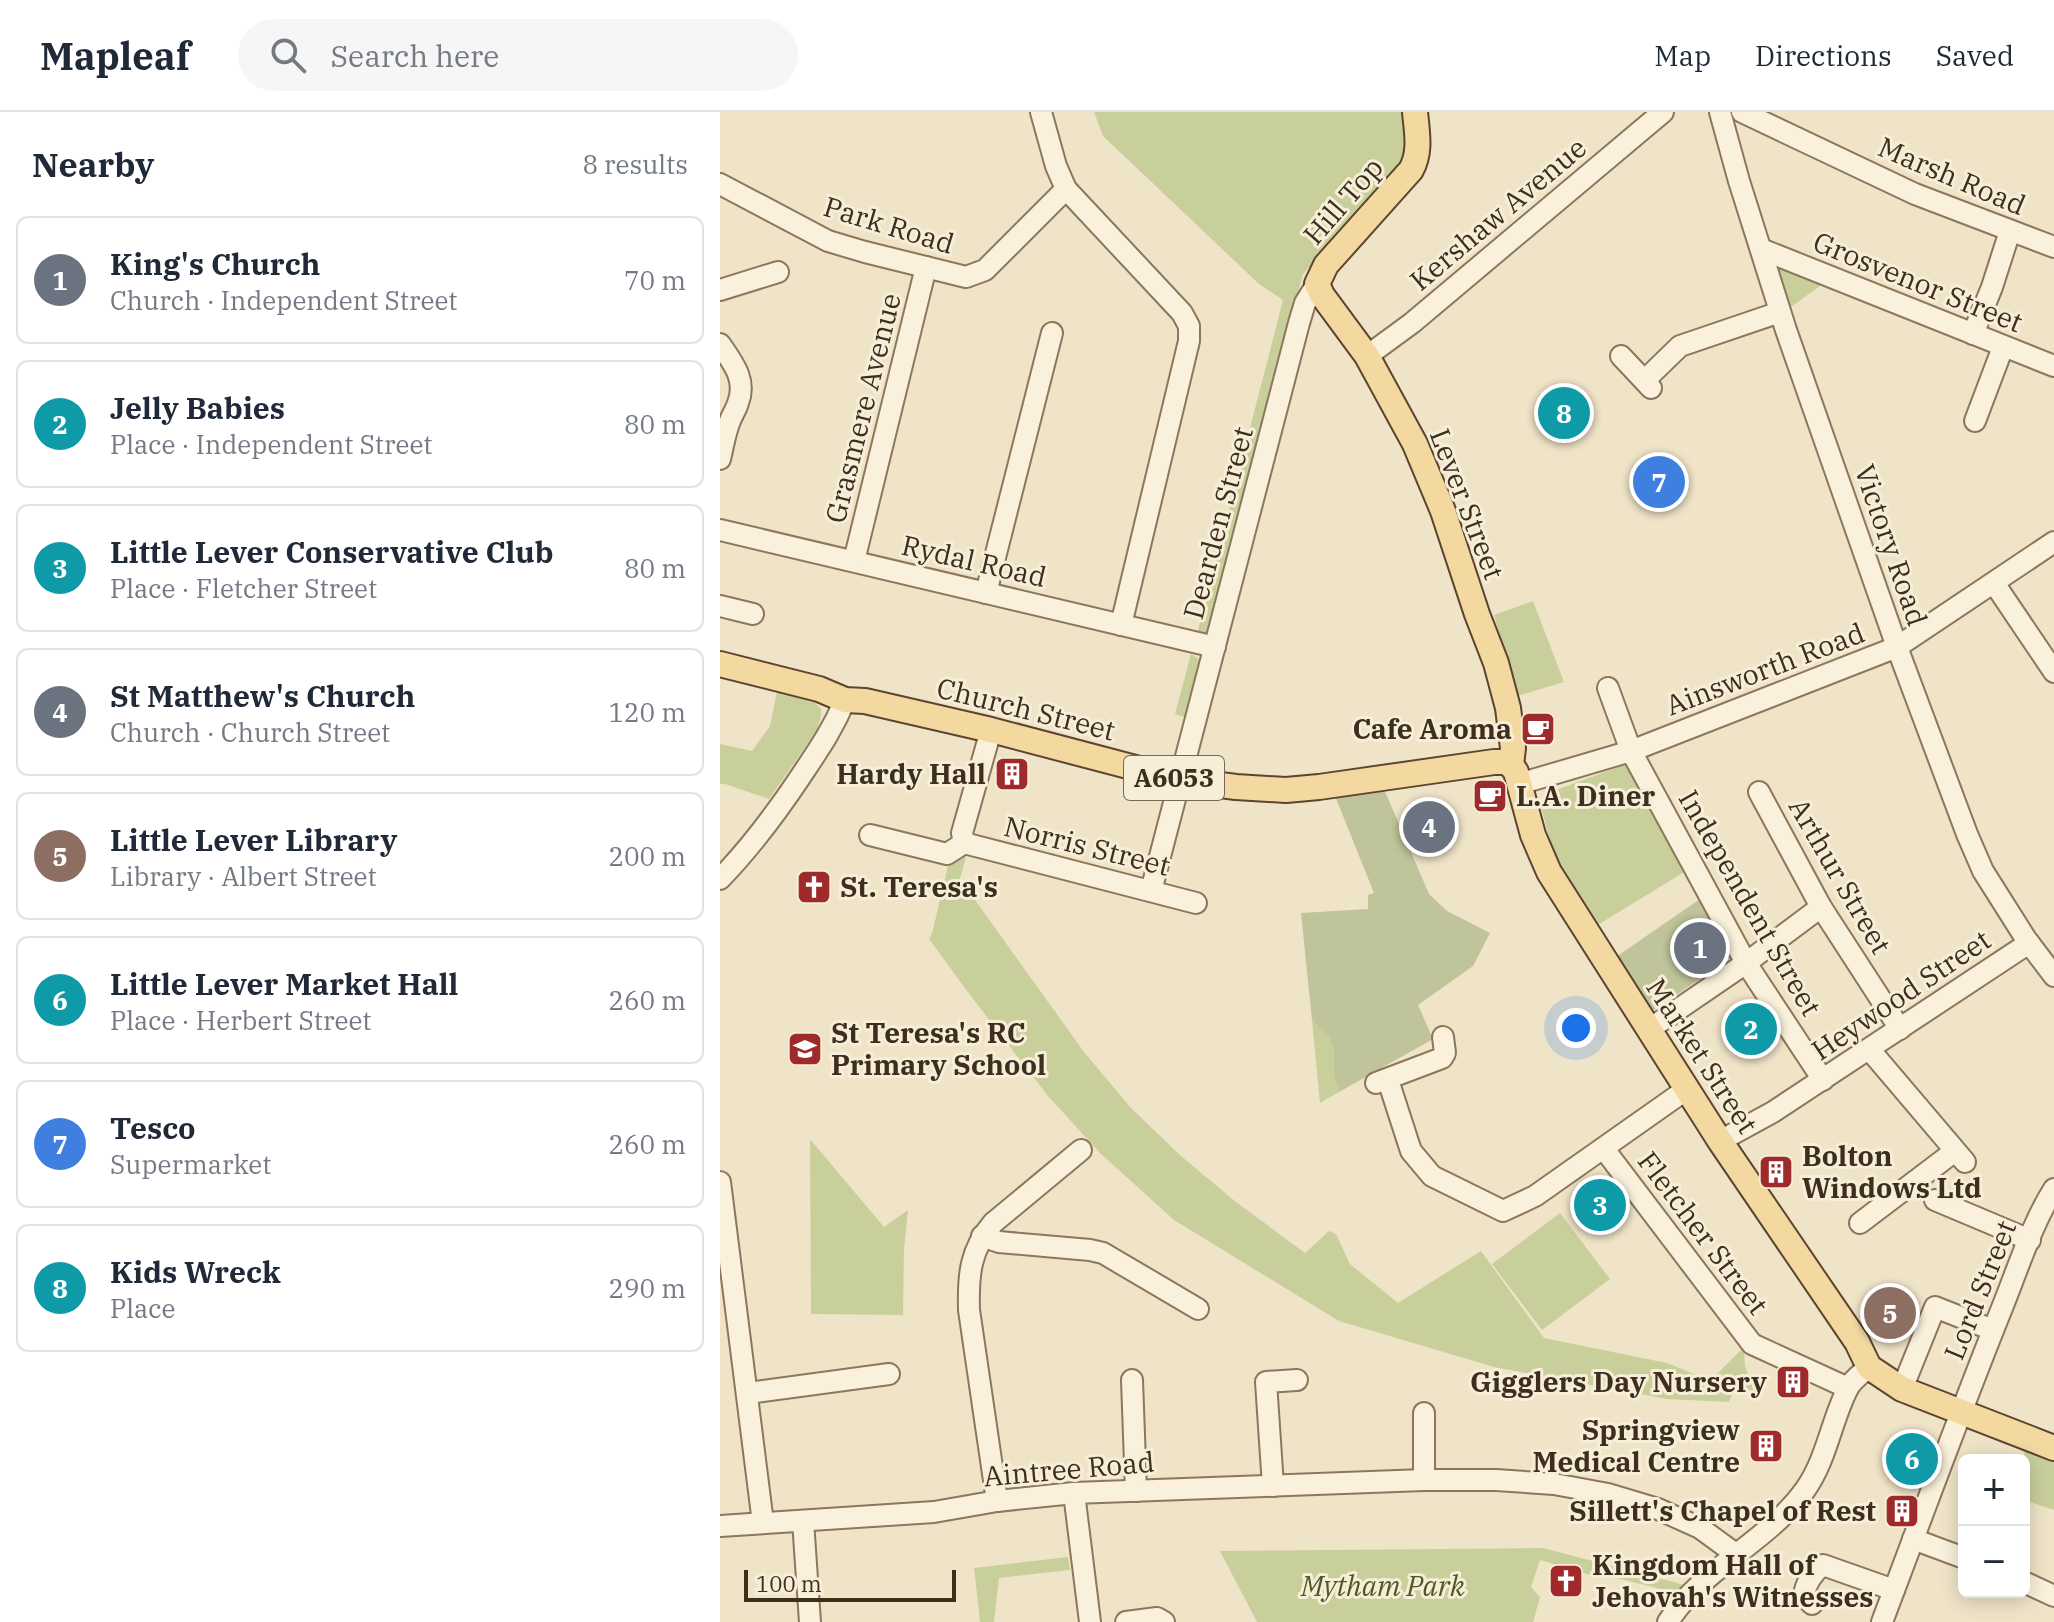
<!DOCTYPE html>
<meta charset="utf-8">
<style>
:root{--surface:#fff;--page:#f6f6f7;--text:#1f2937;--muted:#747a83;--line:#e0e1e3;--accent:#9e2a2b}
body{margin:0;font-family:"IBM Plex Serif",serif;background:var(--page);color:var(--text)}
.controls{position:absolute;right:24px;bottom:24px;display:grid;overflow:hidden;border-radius:12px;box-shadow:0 4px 20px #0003}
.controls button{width:72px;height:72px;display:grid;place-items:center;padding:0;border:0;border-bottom:2px solid var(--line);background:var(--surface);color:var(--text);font:40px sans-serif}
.scale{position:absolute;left:24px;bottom:20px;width:212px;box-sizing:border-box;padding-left:8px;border:4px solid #3d2e20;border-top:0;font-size:22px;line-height:28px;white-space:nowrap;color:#3d2e20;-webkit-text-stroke:6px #f7eed8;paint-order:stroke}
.you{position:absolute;left:856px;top:916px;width:28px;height:28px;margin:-20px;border:6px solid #fff;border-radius:50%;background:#1a73e8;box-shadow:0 0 0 12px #1a73e833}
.badge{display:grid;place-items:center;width:52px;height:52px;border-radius:50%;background:var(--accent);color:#fff;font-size:26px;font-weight:700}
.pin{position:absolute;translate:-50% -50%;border:4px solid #fff;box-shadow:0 2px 8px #0006}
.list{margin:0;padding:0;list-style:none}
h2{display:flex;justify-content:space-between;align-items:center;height:104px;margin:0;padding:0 32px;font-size:34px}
h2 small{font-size:26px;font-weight:400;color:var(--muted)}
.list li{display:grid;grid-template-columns:52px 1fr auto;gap:24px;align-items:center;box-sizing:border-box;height:128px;margin:0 16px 16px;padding:0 16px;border:2px solid var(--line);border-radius:12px}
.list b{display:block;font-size:30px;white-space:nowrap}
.list p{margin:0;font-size:26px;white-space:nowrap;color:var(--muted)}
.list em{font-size:26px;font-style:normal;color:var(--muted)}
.icon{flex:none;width:44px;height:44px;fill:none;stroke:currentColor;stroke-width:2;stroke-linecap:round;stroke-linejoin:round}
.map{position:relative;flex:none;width:1334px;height:1510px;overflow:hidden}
header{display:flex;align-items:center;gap:48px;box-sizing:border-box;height:112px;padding:0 40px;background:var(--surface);border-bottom:2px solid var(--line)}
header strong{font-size:38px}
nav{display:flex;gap:44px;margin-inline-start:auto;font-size:28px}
.search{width:560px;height:72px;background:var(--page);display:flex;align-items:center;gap:20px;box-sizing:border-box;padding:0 28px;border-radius:44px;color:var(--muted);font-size:30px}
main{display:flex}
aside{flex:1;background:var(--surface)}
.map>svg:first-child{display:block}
.green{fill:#c9cf9b}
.cemetery{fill:#bfc49a}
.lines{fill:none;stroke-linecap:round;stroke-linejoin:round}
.minor-casing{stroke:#8d765c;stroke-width:24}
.major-casing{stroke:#5b4430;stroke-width:28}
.minor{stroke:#faf1dc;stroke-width:20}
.major{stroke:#f3d9a0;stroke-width:24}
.labels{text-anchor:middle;stroke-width:6;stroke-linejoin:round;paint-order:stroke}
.shield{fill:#f7eed8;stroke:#756857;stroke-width:2}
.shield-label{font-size:26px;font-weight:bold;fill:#3d2e20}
.street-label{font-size:28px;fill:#3d2e20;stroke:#f7eed8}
.poi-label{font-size:28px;font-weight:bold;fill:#3d2e20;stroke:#f7eed8;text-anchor:end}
.park-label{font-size:28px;font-style:italic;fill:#4d5a26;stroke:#f7eed8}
</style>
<header>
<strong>Mapleaf</strong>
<div class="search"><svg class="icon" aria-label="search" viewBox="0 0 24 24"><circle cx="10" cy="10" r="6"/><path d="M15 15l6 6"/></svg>Search here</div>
<nav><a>Map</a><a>Directions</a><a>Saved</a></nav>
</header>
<main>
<aside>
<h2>Nearby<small>8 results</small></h2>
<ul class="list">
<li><span class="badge" style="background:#6b7280">1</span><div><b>King's Church</b><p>Church · Independent Street</p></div><em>70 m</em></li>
<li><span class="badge" style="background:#0f9aa8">2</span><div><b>Jelly Babies</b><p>Place · Independent Street</p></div><em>80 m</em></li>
<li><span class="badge" style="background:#0f9aa8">3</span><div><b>Little Lever Conservative Club</b><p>Place · Fletcher Street</p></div><em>80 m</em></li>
<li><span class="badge" style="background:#6b7280">4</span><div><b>St Matthew's Church</b><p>Church · Church Street</p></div><em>120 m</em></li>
<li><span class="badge" style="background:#8d6e63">5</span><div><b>Little Lever Library</b><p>Library · Albert Street</p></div><em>200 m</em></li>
<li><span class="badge" style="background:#0f9aa8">6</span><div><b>Little Lever Market Hall</b><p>Place · Herbert Street</p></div><em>260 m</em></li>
<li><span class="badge" style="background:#3f7fe0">7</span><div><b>Tesco</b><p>Supermarket</p></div><em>260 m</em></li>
<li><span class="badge" style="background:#0f9aa8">8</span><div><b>Kids Wreck</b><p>Place</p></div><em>290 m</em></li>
</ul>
</aside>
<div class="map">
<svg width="1334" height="1510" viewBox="0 0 1334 1510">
<rect width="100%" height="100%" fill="#f0e4c8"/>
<g class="green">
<polygon points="374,0 685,0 687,34 681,53 583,162 490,517 486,521 477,522 563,188 539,172 383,24"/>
<polygon points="1059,155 1104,171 1071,195 1057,160"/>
<polygon points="813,489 844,570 797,584 774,503"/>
<polygon points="471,542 480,548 481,554 467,606 455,602"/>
<polygon points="57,579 93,589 101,597 101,604 97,618 49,687 5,672 0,672 0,632 32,639 50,614"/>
<polygon points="907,652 966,759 876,814 841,754 830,730 821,694 827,683 833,679"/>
<polygon points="247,741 240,767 364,940 411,996 461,1044 516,1090 585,1141 609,1119 616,1122 630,1152 678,1191 761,1139 824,1226 947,1251 972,1261 985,1274 1024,1235 1025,1254 1034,1279 1015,1275 1009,1290 947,1287 774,1255 619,1209 454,1108 381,1042 328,984 250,883 209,827 212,822 229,749 239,748"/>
<polygon points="592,908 610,924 614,938 614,964 619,980 600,991"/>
<polygon points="90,1027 164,1115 188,1098 184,1137 183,1203 91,1202"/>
<polygon points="840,1101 890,1167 822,1218 772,1152"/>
<polygon points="1306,1337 1334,1348 1334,1398 1304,1388 1304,1356 1307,1346 1304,1342"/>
<polygon points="823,1436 965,1473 957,1481 876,1461 874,1464 820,1448 811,1475 820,1485 813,1510 537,1510 500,1439"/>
<polygon points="348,1445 350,1458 279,1466 274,1510 260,1510 254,1456"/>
</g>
<g class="cemetery">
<polygon points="664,677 709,782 727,799 770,821 753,854 698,893 713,927 619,980 614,964 614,938 610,925 592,908 581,801 648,797 648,783 654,781 615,684"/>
<polygon points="980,787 994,814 987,819 984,815 954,835 969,857 998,837 1000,840 1008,834 1012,845 931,900 896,845"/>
</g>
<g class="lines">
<g class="minor-casing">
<g id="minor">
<polyline points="321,0 336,54 346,77 462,201 469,214 469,229 401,513"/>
<polyline points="1000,0 1019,69 1066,218 1177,535 1247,722 1263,759 1306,827 1334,864"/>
<polyline points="1022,0 1195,82 1334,135"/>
<polyline points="0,72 108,129 145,140 246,165 265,158 346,77"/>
<polyline points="1041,137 1334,254"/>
<polyline points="0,178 58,160"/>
<polyline points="1253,222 1272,175 1290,119"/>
<path d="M0 232C13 251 27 268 18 291 16 298 12 303 10 309 5 321 3 335 0 347"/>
<polyline points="647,244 692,211 943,0"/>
<polyline points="901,244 931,276"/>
<polyline points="925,268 960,234 1060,200"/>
<polyline points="1255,309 1283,235"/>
<polyline points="0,418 495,535"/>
<polyline points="134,449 206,155"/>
<polyline points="1274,471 1334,560"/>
<polyline points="266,481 332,221"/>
<polyline points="0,494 33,502"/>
<polyline points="888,576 911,639 1026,851 1103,968"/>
<polyline points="799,672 911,639 1177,535 1334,430"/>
<polyline points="1039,680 1101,795 1180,917"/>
<polyline points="150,723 227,742 244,731"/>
<polyline points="244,731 476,791"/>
<polyline points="244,731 242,721 271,618"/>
<path d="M0 767C31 735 57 700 81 664 99 637 113 617 125 588"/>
<polyline points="431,779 579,211 585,191 597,172"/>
<polyline points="928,918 1026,851 1101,795"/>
<polyline points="1149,937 1245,1050"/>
<polyline points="668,968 691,1039 712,1064 783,1099 815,1084 967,977"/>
<polyline points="656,971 722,946 725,941 723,925"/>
<polyline points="1000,1029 1053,1000 1309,831"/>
<polyline points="884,1037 1032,1232 1128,1276"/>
<polyline points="0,1070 43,1411"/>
<polyline points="1215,1088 1310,1128"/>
<polyline points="1140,1111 1235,1039"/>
<polyline points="262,1124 279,1130 370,1138 383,1141 478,1197"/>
<polyline points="412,1268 416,1379"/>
<polyline points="1182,1277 1215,1195 1273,1218"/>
<polyline points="28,1281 169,1262"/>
<polyline points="704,1301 704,1368"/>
<polyline points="553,1374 546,1270 577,1268"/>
<polyline points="354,1381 370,1510"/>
<path d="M277 1389 249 1198C248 1163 250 1138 273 1111L361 1038"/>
<polyline points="83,1409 90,1510"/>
<polyline points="0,1414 214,1400 277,1389 354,1381 704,1368 776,1368 834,1372 888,1382 938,1397 980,1416 1017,1443"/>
<polyline points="1193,1427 1244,1446"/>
<polyline points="1304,1470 1334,1484"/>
<path d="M1092 1492 1084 1484C1085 1472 1093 1460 1103 1453L1174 1478"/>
<polyline points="406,1510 437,1506 444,1510"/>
<path d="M948 1510C982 1456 1048 1430 1085 1378 1107 1347 1111 1309 1128 1276 1132 1268 1142 1261 1149 1255"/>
<path d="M1162 1510C1201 1407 1239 1303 1280 1201 1296 1162 1312 1111 1334 1077"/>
</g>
</g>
<g class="major-casing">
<g id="major">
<path d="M695 0C697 21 701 40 691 58L606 153 597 172 602 183 647 244 695 332 723 399 757 502 776 551 788 596 793 636 791 653"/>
<polyline points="0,552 99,577 125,588 145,589 271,618 461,668 516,675 566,678 599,675 774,650 784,650 791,653"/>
<polyline points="791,653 796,660 813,723 829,760 1000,1029 1137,1230 1149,1255 1182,1277 1334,1336"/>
</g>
</g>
<use href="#minor" class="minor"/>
<use href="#major" class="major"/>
</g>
<defs>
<g id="cafe-square" transform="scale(1.8)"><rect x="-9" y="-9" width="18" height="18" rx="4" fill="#9e2a2b" stroke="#f7eed8"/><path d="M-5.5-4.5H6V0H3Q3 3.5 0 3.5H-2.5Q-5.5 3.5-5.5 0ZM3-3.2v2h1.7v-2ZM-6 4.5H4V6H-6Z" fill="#fff"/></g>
<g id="building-square" transform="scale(1.8)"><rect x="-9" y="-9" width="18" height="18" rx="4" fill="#9e2a2b" stroke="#f7eed8"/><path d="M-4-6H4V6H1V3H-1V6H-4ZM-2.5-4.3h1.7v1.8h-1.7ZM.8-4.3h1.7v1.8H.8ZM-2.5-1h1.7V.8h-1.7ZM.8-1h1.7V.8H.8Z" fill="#fff"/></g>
<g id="church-square" transform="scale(1.8)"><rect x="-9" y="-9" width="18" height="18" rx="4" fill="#9e2a2b" stroke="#f7eed8"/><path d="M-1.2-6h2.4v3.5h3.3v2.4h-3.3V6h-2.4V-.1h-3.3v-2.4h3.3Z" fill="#fff"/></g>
<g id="school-square" transform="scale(1.8)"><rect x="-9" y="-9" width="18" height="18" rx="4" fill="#9e2a2b" stroke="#f7eed8"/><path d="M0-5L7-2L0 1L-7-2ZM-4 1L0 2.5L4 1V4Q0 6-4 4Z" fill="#fff"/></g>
</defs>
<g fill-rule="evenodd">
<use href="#cafe-square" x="818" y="617"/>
<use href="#building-square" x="292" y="662"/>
<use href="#cafe-square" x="770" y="684"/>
<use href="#church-square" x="94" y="775"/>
<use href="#school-square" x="85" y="937"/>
<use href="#building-square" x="1056" y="1060"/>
<use href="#building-square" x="1073" y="1270"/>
<use href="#building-square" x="1046" y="1334"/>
<use href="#building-square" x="1182" y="1399"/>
<use href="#church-square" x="846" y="1469"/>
</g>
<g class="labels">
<rect class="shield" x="404" y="644" width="100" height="44" rx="6"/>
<g class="shield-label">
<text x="454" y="675">A6053</text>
</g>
<g class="street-label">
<text transform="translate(1232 64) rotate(23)" y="10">Marsh Road</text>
<text transform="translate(623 89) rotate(-49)" y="10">Hill Top</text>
<text transform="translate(778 102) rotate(-40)" y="10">Kershaw Avenue</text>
<text transform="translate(169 113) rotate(17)" y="10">Park Road</text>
<text transform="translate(1198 170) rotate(22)" y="10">Grosvenor Street</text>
<text transform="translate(143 296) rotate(-76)" y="10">Grasmere Avenue</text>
<text transform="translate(747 392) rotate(69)" y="10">Lever Street</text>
<text transform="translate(498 411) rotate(-75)" y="10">Dearden Street</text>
<text transform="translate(1171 433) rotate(71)" y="10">Victory Road</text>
<text transform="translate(254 449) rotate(13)" y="10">Rydal Road</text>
<text transform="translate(1045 557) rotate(-21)" y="10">Ainsworth Road</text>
<text transform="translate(306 597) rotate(14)" y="10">Church Street</text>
<text transform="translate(367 734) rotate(14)" y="10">Norris Street</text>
<text transform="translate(1120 764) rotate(60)" y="10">Arthur Street</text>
<text transform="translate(1030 791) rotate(60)" y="10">Independent Street</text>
<text transform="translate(1181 883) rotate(-34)" y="10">Heywood Street</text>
<text transform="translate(982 944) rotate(57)" y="10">Market Street</text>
<text transform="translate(983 1121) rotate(53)" y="10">Fletcher Street</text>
<text transform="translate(1260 1178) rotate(-68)" y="10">Lord Street</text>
<text transform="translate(349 1357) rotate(-5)" y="10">Aintree Road</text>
</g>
<g class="poi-label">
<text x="792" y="627">Cafe Aroma</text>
<text x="266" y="672">Hardy Hall</text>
<text x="796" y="694" text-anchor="start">L.A. Diner</text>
<text x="120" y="785" text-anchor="start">St. Teresa's</text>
<text x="111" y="931" text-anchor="start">St Teresa's RC<tspan x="111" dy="32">Primary School</tspan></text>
<text x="1082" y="1054" text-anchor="start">Bolton<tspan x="1082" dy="32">Windows Ltd</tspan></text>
<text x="1047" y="1280">Gigglers Day Nursery</text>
<text x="1020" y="1328">Springview<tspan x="1020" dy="32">Medical Centre</tspan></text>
<text x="1156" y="1409">Sillett's Chapel of Rest</text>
<text x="872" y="1463" text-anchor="start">Kingdom Hall of<tspan x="872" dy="32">Jehovah's Witnesses</tspan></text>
</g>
<g class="park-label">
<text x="663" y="1484">Mytham Park</text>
</g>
</g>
</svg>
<div class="controls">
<button>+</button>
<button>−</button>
</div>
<div class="scale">100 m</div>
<div class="you"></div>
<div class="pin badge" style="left:980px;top:836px;background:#6b7280">1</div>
<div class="pin badge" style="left:1031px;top:917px;background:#0f9aa8">2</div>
<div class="pin badge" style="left:880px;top:1093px;background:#0f9aa8">3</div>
<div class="pin badge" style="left:709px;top:715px;background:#6b7280">4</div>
<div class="pin badge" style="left:1170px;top:1201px;background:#8d6e63">5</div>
<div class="pin badge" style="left:1192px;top:1347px;background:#0f9aa8">6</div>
<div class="pin badge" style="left:939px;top:370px;background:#3f7fe0">7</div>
<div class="pin badge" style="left:844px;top:301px;background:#0f9aa8">8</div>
</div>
</main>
